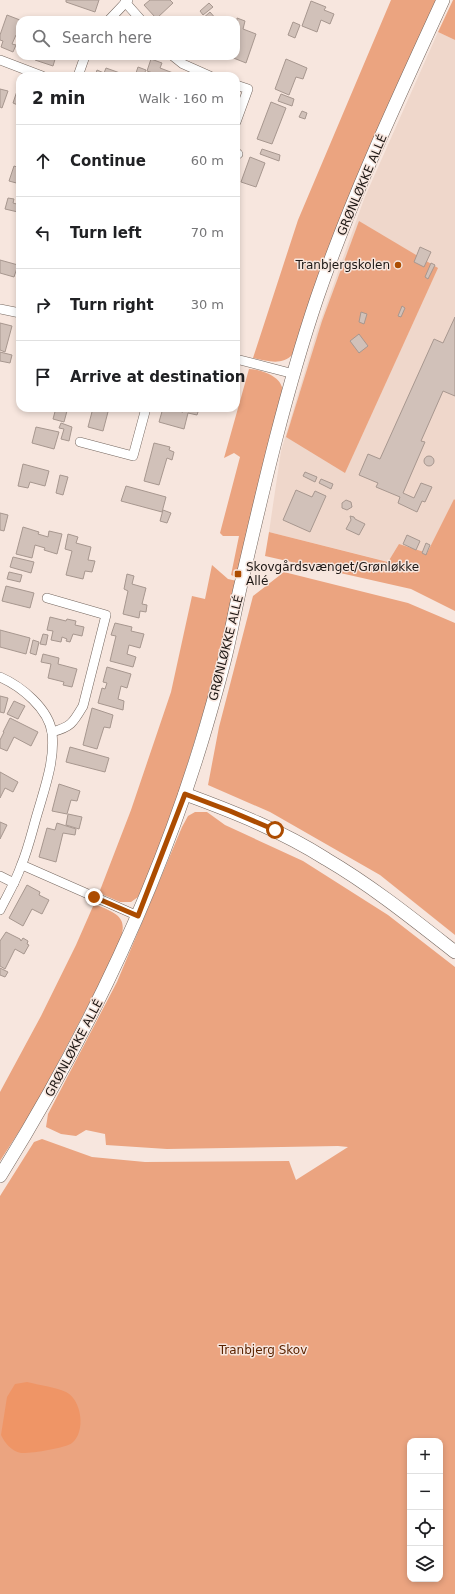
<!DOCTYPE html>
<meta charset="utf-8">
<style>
:root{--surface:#fff;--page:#f2f2f2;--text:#202124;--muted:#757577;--line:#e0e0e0}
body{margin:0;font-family:"DejaVu Sans",sans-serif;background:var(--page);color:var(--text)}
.controls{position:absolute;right:12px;bottom:12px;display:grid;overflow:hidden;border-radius:8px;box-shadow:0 2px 6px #0003}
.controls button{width:36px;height:36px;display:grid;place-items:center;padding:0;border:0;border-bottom:1px solid var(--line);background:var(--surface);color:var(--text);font:20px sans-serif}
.stop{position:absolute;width:12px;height:12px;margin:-9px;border:3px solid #ac4c01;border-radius:50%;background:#fff}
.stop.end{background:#ac4c01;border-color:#fff;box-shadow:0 1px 4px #0008}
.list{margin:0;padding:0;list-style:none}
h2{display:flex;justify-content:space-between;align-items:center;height:52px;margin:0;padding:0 16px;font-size:17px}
h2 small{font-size:13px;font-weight:400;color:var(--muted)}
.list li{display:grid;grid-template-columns:26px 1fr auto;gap:12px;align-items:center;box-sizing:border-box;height:72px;padding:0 16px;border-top:1px solid var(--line)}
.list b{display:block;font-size:15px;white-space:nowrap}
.list em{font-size:13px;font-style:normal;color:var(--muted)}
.icon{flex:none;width:22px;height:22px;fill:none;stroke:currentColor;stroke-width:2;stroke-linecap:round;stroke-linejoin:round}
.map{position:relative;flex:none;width:455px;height:1594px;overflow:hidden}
.search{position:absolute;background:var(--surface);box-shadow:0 2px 6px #0003;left:16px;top:16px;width:224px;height:44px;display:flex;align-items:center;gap:10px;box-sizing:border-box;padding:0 14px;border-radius:12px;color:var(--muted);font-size:15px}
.panel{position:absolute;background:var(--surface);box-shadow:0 2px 6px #0003;left:16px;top:72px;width:224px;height:340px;border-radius:12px}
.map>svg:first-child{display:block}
.built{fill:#efd7cb}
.green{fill:#eba480;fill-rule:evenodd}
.water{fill:#ef9566}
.building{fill:#d1c1b9;stroke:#a7978f}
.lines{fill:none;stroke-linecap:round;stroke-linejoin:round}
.street-casing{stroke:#75675f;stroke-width:10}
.secondary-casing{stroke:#75675f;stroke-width:14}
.street{stroke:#fff;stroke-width:9}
.secondary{stroke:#fff;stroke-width:13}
.route{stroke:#ac4c01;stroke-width:5}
.poi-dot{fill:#ac4c01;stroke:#f7e6de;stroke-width:1.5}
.labels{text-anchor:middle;stroke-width:3;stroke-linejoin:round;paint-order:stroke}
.street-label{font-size:12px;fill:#1d1714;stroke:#f7e6de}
.poi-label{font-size:12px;fill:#1d1714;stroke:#f7e6de;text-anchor:end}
.park-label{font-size:12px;fill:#5b2300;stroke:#f7e6de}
</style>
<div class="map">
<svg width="455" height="1594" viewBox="0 0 455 1594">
<rect width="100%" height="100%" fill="#f7e6de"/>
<polygon class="built" points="438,32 455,40 455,500 454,499 427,553 389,562 269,532 281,451 317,331 364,199"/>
<g class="green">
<path d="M391 0H436L375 139 293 354C282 366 268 361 253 358L298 220Z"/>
<polygon points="453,0 455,0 455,40 438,32"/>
<polygon points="359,221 438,268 345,473 286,437 322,321"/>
<path d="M249 369C259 369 279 375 282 387 283 390 282 394 282 397L236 577 231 575 239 536H223L220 533 240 457 234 453 224 458Z"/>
<polygon points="454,499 455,500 455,611 411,589 265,556 269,532 388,562 399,544 427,553"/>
<polygon points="212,565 228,579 237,581 213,681 178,795 147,878 138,897 131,902 120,902 99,893 131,810 171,692 192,596 205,599"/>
<polygon points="284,572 408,603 455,623 455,935 380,875 270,812 208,785 219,727 253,596"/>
<path d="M195 812H207L225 825 303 861 388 915 455 967V1594H0V1196L34 1142 42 1139 92 1157 145 1162 289 1161 296 1180 348 1147 338 1146 167 1149 106 1145 105 1134 86 1130 76 1136 61 1134 46 1127 48 1114 117 982 182 827 188 816ZM410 1441H440V1579H410Z"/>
<path d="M94 904C126 916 128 921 116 952L36 1105 0 1161V1092L41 1016 76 945Z"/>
</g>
<path class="water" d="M27 1382C39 1385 55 1387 66 1392 82 1400 86 1432 72 1443 66 1448 28 1454 21 1453 11 1451 5 1443 1 1435L7 1397 15 1384Z"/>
<g class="building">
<polygon points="66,0 99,0 95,12 66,2"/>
<polygon points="150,0 170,0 173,3 157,18 159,20 152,20 155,17 144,5"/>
<polygon points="311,1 326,7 324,10 334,14 330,24 321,20 317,32 302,26"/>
<polygon points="209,3 213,7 203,15 200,11"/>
<polygon points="210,12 217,20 201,20"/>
<polygon points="7,15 20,20 20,31 18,36 16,35 12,44 16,45 13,52 1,47 3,41 0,40 0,35"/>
<polygon points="237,18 245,21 243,29 256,34 246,63 231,57 236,56"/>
<polygon points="293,22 300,25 295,38 288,35"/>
<polygon points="37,56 56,56 53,66 35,60"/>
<polygon points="151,59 162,63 160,68 181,76 156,76 156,74 147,71"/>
<polygon points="286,59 307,68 303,79 296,77 289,95 275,89"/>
<polygon points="138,67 146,70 143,76 135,76"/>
<polygon points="106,68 120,73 120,76 95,76 97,70 104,73"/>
<polygon points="0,89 8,91 2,108 0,107"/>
<polygon points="17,91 20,92 20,106 13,103"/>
<polygon points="281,94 294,99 292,106 278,101"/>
<polygon points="271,102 286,108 272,144 257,139"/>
<polygon points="302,111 307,113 305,119 299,117"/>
<polygon points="262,149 280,155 279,161 260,154"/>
<polygon points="250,157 265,163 256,187 241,182"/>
<polygon points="14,166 20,168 20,184 9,181"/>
<polygon points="8,198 14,199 13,203 20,205 18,212 5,209"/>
<polygon points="420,247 431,252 424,267 414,262"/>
<polygon points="0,260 18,265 14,277 0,273"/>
<polygon points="431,263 435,265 428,279 425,277"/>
<polygon points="402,306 405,308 401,317 398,316"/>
<polygon points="361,312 367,314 364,324 359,322"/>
<polygon points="455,317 455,396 443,391 421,441 425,442 403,493 414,498 421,483 432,487 425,502 422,501 417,512 398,503 400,497 376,487 378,483 359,475 368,454 380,459 434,339 443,343"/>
<polygon points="0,323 12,326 5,352 0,350"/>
<polygon points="359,334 368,346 359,353 350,341"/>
<polygon points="0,352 12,355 10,363 0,361"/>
<polygon points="56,408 67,411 64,422 53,419"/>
<polygon points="93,408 109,408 103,431 88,427"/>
<polygon points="163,408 183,412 175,408 199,409 197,415 188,413 184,429 159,422"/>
<polygon points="61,423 72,427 69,441 61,439 64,429 59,428"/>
<polygon points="36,427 59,432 54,449 32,443"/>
<polygon points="154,443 170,447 169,450 174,452 172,460 167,458 159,485 144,481"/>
<circle cx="429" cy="461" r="5"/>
<polygon points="23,464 49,471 45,486 30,482 28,488 18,486"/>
<polygon points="305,472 317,477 315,482 303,476"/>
<polygon points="60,475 68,477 63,495 56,493"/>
<polygon points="321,479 333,484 331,489 319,483"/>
<polygon points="126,486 166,497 162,512 121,501"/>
<polygon points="296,490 312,497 315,491 326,496 310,532 283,520"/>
<polygon points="346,500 351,502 352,507 347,510 342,508 342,503"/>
<polygon points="163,510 171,513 167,523 160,521"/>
<polygon points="0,513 8,515 4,531 0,530"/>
<polygon points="350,516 354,517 355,519 365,524 359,535 346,529 351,520"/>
<polygon points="23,527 39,532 38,534 48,537 49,531 62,534 57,554 44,550 45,548 35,545 32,558 16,554"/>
<polygon points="68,534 78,537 76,543 91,547 88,560 95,561 92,572 85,571 83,579 66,575 72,551 65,549"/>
<polygon points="407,535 420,541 416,550 403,544"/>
<polygon points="426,543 430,545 426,555 422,553"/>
<polygon points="13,557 34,562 31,573 10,567"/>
<polygon points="9,572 22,575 20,582 7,579"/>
<polygon points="127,574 134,576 132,584 146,588 142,604 147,605 146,612 140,611 139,618 123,614 128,591 124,589"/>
<polygon points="6,586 34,593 30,608 2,601"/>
<polygon points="50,617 66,621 67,619 76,621 75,625 84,627 82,636 73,634 70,642 66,641 67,639 62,637 61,642 51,640 53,631 47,630"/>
<polygon points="115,623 132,627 131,631 144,634 140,648 129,645 127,654 136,657 133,667 110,661 116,636 111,635"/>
<polygon points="0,630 30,638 26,654 0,647"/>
<polygon points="43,634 48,635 46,645 40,644"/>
<polygon points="33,640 39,642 36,655 30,653"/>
<polygon points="43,654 59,658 58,664 77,669 72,687 63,685 64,682 48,678 51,664 41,662"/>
<polygon points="107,667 131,674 127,688 121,686 118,699 124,701 123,710 98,703 102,688 105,689 107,683 103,682"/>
<polygon points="0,696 8,698 4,713 0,712"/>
<polygon points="14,701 25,706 18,719 7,714"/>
<polygon points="92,708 113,715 110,728 104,727 97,749 83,745"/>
<polygon points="10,718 38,732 31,746 14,737 7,751 0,748 0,740 4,732 3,732"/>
<polygon points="70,747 109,758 105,772 66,762"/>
<polygon points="0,772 18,782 13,792 5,788 0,798"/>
<polygon points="59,784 80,791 77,801 71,800 67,814 52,811"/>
<polygon points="68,814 82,817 79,829 66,825"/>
<polygon points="0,822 7,825 0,839"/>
<polygon points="57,823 76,829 75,835 63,833 56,862 39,857 47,828 55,830"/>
<polygon points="27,885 40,892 39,895 49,900 42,914 32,909 23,926 9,918"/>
<polygon points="6,932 20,939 21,941 23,938 28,941 27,944 29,945 24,954 15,949 5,969 0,966 0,941"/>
<polygon points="0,968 8,972 5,977 0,975"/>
</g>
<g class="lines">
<g class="street-casing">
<g id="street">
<polyline points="125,2 141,20"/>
<polyline points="109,20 128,0"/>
<polyline points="173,56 183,64 210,76"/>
<polyline points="0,60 42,76"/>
<polyline points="78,76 85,56"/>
<polyline points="236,85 248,89 236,122"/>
<polyline points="236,153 238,154"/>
<polyline points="0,309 20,313"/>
<polyline points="236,359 294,374"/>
<polyline points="80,442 133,456 146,408"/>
<path d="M47 598 106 615 83 706C73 723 71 727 52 732"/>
<path d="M0 677C21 686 49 709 52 733 55 758 46 784 39 808 33 827 29 847 21 866 16 881 7 896 0 910"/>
<polyline points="22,865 138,916"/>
<polyline points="0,876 14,883"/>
</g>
</g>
<g class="secondary-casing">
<g id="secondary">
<path d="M185 794C234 812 282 831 326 859 372 886 413 919 455 952"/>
<path d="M0 1176C88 1035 159 887 206 727 213 703 220 679 226 654 232 629 236 604 242 580 264 485 286 390 317 298 352 196 398 98 443 0"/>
</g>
</g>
<use href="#street" class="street"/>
<use href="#secondary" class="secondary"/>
</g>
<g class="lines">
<polyline class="route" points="94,897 138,916 185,794 230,811 275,830"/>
</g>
<g class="poi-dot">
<circle cx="398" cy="265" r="4"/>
<rect x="234" y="570" width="8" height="8" rx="2"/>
</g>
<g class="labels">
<g class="street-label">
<text transform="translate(362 185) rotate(-67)" y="4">GRØNLØKKE ALLÉ</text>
<text transform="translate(226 648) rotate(-76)" y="4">GRØNLØKKE ALLÉ</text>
<text transform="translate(74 1048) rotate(-62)" y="4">GRØNLØKKE ALLÉ</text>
</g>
<g class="poi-label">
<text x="390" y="269">Tranbjergskolen</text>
<text x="246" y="571" text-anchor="start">Skovgårdsvænget/Grønløkke<tspan x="246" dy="14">Allé</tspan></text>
</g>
<g class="park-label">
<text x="263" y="1354">Tranbjerg Skov</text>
</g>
</g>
</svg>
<div class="controls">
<button>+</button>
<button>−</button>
<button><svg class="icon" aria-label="locate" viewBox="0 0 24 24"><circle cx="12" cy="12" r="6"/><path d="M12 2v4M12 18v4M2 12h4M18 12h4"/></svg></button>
<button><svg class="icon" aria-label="layers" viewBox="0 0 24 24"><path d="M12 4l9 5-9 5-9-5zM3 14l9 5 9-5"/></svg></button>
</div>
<div class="stop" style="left:275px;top:830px"></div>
<div class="stop end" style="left:94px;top:897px"></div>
<div class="search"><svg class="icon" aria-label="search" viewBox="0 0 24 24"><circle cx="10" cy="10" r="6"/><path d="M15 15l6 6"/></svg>Search here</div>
<section class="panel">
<h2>2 min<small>Walk · 160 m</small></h2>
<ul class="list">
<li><svg class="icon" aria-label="ahead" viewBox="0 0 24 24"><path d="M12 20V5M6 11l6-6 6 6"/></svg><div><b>Continue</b></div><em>60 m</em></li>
<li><svg class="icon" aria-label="left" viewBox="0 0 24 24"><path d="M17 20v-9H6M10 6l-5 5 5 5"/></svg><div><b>Turn left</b></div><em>70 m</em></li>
<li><svg class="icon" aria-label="right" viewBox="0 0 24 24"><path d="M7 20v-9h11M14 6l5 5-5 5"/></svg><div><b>Turn right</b></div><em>30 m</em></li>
<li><svg class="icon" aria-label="arrive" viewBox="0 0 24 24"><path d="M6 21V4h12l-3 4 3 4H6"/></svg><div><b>Arrive at destination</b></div></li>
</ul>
</section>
</div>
